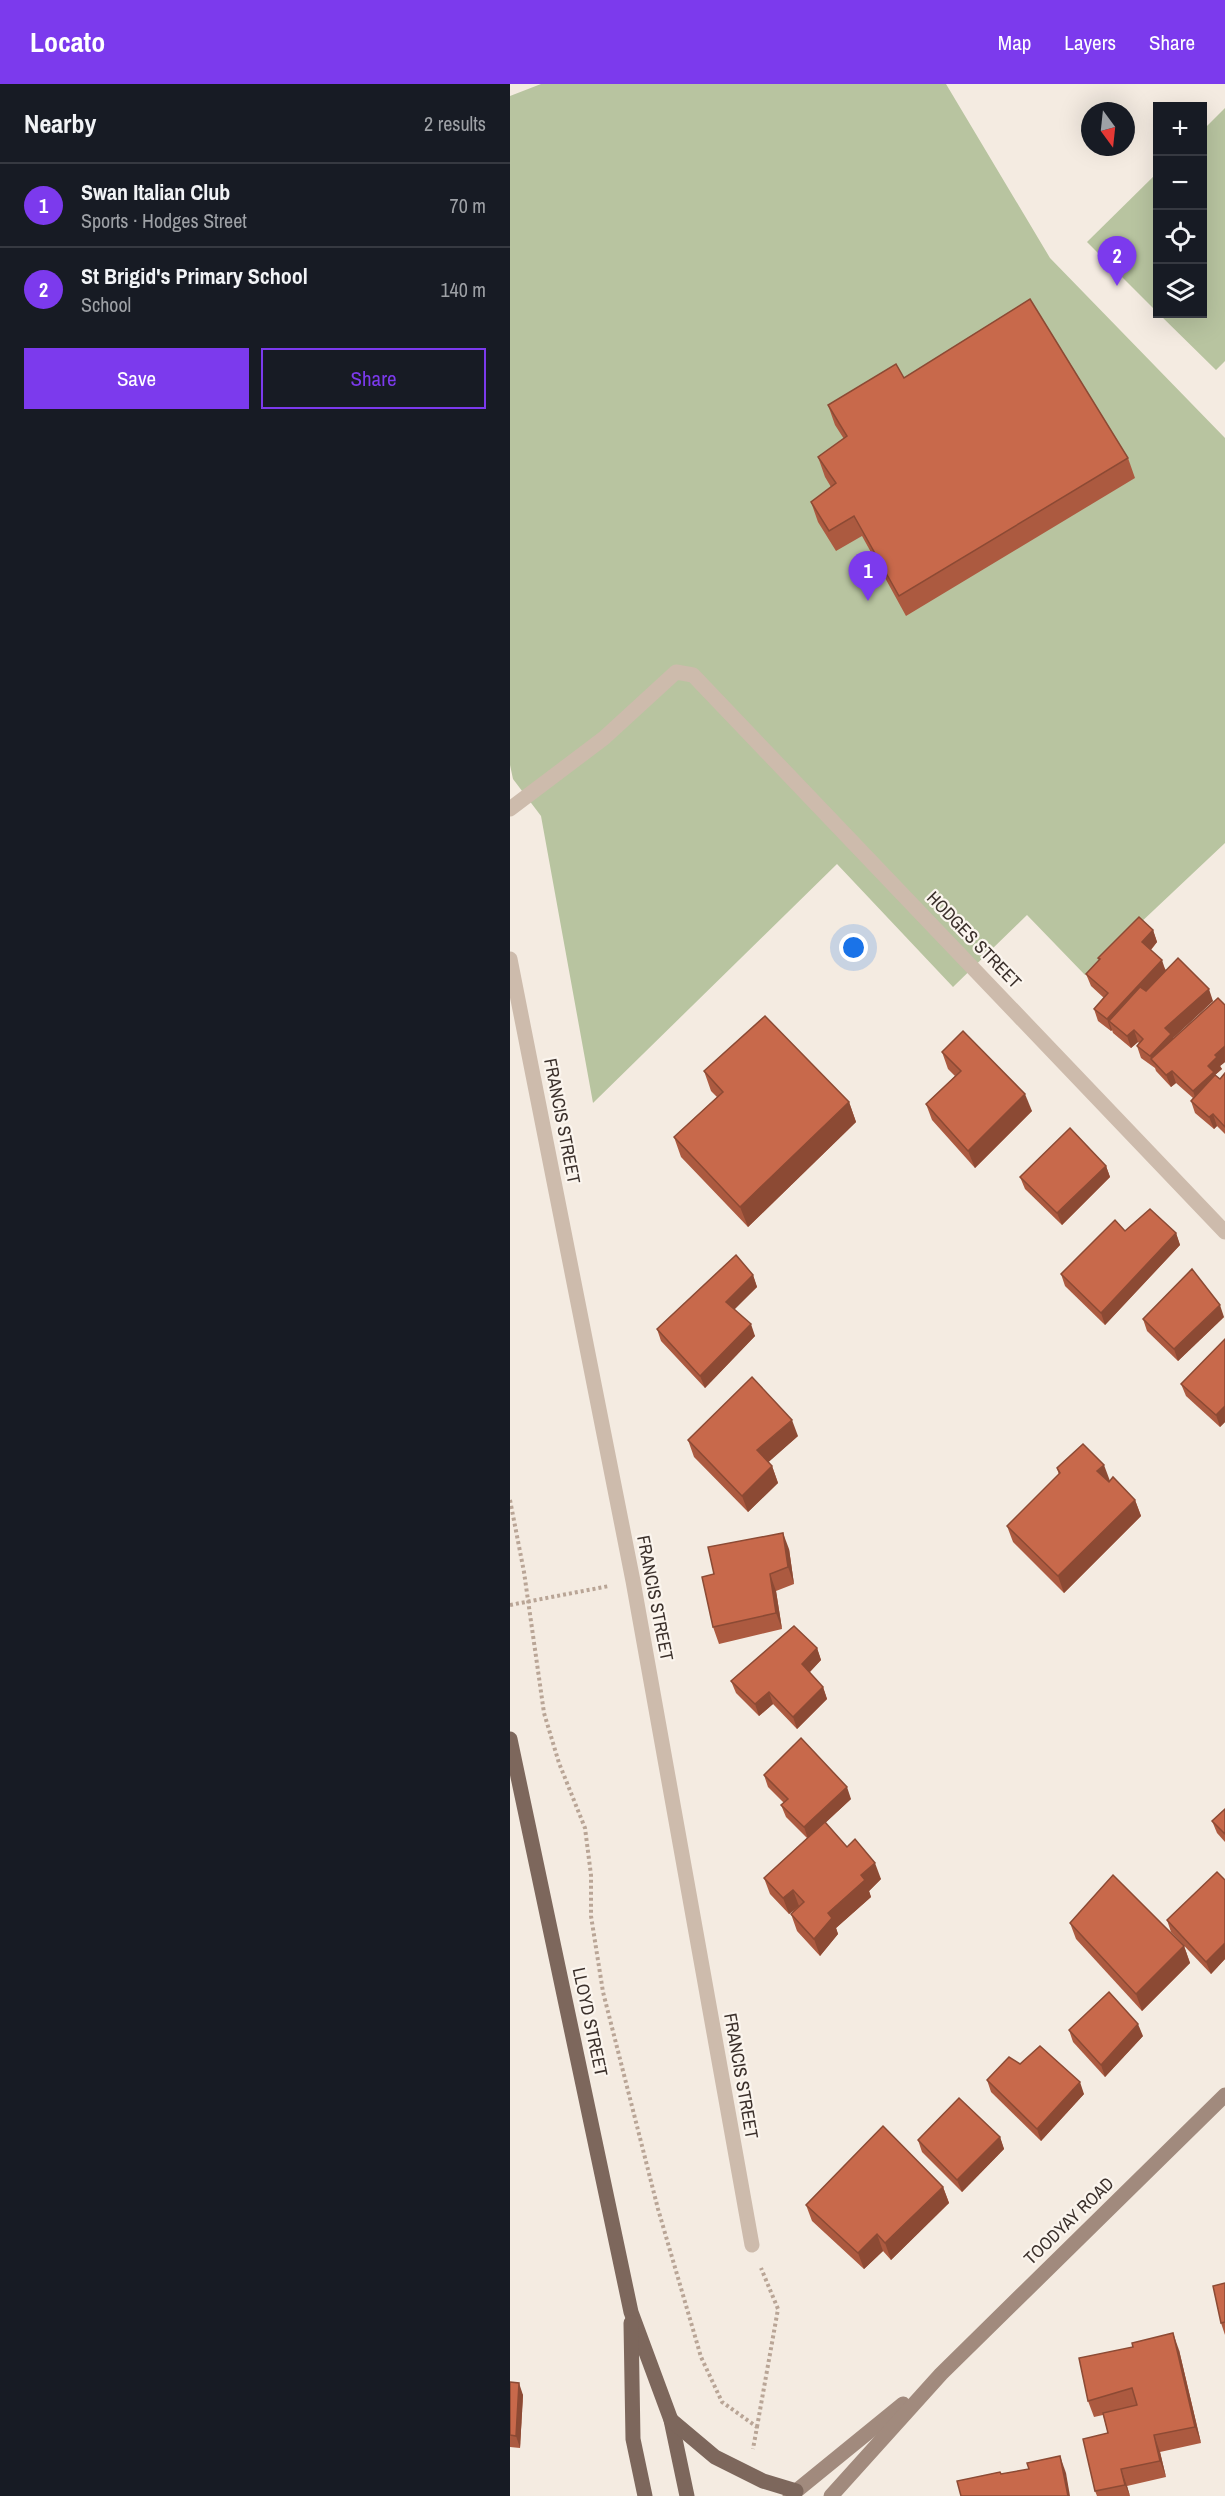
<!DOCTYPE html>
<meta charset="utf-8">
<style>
:root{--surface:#171b24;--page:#242831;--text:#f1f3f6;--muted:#9ea1a6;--line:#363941;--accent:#7c3aed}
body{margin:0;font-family:"Archivo Narrow",sans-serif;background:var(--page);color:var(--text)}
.controls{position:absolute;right:18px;top:18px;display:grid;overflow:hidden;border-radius:0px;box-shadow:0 6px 24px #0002}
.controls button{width:54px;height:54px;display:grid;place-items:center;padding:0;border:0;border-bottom:2px solid var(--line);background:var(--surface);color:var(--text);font:30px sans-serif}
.compass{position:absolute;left:571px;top:18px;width:54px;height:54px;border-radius:50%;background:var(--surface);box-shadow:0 6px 24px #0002;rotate:165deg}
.you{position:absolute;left:344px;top:864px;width:21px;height:21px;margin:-15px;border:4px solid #fff;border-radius:50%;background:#1a73e8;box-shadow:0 0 0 9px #1a73e833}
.badge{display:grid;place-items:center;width:39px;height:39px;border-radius:50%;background:var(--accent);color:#fff;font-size:20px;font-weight:700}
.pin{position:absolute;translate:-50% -50px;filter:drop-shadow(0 2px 3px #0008)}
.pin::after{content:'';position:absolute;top:32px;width:21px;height:18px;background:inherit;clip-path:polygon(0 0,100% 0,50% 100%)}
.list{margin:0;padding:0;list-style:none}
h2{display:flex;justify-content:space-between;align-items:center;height:78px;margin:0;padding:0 24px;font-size:26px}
h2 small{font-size:20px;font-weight:400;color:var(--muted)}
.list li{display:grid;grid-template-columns:39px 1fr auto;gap:18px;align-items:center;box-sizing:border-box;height:84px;padding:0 24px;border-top:2px solid var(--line)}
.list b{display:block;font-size:22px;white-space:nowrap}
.list p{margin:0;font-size:20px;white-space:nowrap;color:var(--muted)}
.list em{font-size:20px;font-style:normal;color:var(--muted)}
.actions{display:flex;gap:12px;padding:18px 24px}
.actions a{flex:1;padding:14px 0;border:2px solid var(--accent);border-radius:0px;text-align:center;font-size:21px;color:var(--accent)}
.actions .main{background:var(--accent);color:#fff}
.icon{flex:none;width:33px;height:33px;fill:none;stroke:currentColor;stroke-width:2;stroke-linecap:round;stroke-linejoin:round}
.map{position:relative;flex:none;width:715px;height:2412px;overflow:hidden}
header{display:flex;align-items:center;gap:36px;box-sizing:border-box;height:84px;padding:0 30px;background:var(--accent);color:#fff}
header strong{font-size:28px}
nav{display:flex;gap:33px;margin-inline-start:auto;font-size:21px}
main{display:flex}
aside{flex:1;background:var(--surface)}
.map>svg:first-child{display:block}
.green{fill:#b8c4a0}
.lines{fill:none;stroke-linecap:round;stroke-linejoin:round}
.path{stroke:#b9a596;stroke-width:4;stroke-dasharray:3 3;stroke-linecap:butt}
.street{stroke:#cdbbac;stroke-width:15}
.secondary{stroke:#a18a7d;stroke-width:15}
.primary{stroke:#7d675c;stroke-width:15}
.wall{fill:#ac5a40}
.shaded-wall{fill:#8c4a34}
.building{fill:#c8694b;stroke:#8c4a34;stroke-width:1.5}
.labels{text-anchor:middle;stroke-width:4.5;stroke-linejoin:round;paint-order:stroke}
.street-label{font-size:18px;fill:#3b302b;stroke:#fbf5ee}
</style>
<header>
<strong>Locato</strong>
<nav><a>Map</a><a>Layers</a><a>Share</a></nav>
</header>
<main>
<aside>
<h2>Nearby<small>2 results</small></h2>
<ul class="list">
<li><span class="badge">1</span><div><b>Swan Italian Club</b><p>Sports · Hodges Street</p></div><em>70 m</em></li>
<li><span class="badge">2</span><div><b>St Brigid's Primary School</b><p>School</p></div><em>140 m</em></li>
</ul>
<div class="actions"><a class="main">Save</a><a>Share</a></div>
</aside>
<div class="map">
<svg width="715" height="2412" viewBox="0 0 715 2412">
<rect width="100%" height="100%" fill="#f4ebe1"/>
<g class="green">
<polygon points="31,0 436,0 540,174 715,354 715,759 575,891 517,831 443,903 327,780 83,1019 31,732 3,695 0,681 0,12"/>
<polygon points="715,24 715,277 706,286 649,230 692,230 693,46"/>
<polygon points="647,89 647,228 577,158"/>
</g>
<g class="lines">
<g class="path">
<polyline points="0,1416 14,1488 34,1629 49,1679 75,1744 81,1791 81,1832 93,1908 148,2125 191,2273 212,2318 247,2343 243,2365"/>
<polyline points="0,1521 99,1502"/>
<polyline points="247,2343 268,2225 251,2184"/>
</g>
<g class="street">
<polyline points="0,725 94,654 166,588 183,591 715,1148"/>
<polyline points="0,875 123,1497 242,2161"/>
</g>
<g class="secondary">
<polyline points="280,2412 393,2320"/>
<polyline points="321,2412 431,2290 715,2011"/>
</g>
<g class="primary">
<polyline points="0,1655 121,2228 161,2336 177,2412"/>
<polyline points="121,2239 123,2355 135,2412"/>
<polyline points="161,2336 205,2373 253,2397 286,2407"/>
</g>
</g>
<g class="wall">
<polygon points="394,294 618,374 625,394 396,532 352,452 326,467 308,438 301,418 321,403 315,393 308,373 334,355 325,341 318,321"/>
<polygon points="643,846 647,858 641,866 656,886 703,917 663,954 663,955 715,921 715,978 710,982 712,985 705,991 710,995 715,989 715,1050 707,1042 704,1045 685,1029 681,1017 683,1014 666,999 661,1003 646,987 645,984 631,974 627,962 629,959 628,958 621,964 603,949 602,946 601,947 588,937 584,925 594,914 581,902 576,890 589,877 588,874"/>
<polygon points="432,968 522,1027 465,1084 422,1036 416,1020 445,992 438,985"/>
<polygon points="194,987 339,1018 346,1038 238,1143 171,1073 164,1053 207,1013 201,1007"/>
<polygon points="596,1082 600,1093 552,1141 515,1105 510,1093"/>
<polygon points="615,1147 666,1149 670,1161 595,1241 555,1202 551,1190"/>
<polygon points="243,1191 247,1203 224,1225 245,1252 195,1304 151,1257 147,1245"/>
<polygon points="714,1233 668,1277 637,1247 633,1235"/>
<polygon points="715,1255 715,1338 710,1343 676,1312 671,1300"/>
<polygon points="288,1352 258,1378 262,1382 268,1399 238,1428 184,1373 178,1356"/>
<polygon points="547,1384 600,1397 625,1416 631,1432 554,1509 503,1458 497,1442 549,1391"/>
<polygon points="279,1465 284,1500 266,1507 272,1545 209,1560 203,1543 204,1490"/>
<polygon points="307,1564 311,1576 299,1589 313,1603 317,1615 287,1645 263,1620 249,1632 226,1609 221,1597"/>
<polygon points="254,1691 341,1715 315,1739 337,1763 371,1795 359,1807 361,1813 326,1844 328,1850 310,1872 287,1847 281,1830 289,1823 279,1830 260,1810 254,1794 297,1754 276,1733 271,1721 274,1719 258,1703"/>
<polygon points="715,1725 715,1758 707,1749 702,1737"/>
<polygon points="715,1796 715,1875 701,1890 661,1848 657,1836"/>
<polygon points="560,1839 674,1862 680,1879 632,1927 566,1855"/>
<polygon points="559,1946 633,1952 595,1993 563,1958"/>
<polygon points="510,1980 574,2010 531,2057 481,2008 477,1996"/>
<polygon points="490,2053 494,2065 452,2108 412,2068 408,2056"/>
<polygon points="433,2103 439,2119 381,2176 373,2167 354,2185 302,2137 296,2121"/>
<polygon points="715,2199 715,2251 711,2239"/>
<polygon points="669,2266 691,2359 650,2368 656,2393 617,2402 620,2412 587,2412 585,2407 598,2349 593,2331 584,2333 578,2317"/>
<polygon points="0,2298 13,2311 10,2364 0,2363"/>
</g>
<g class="shaded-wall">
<polygon points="643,846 647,858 637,870 632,858"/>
<polygon points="652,876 656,888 605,943 599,937 602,946 601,947 597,935"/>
<polygon points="699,905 703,917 663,954 665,962 641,975 644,984 640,972 655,944"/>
<polygon points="624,946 628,958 621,964 617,952"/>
<polygon points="715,962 715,978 710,982 712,985 705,991 687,1019 683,1007 705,971"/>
<polygon points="662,987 666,999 661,1003 656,991"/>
<polygon points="515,1010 522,1027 465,1084 458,1067"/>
<polygon points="339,1018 346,1038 238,1143 230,1123"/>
<polygon points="703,1030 707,1042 704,1045 699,1033"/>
<polygon points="596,1082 600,1093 552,1141 547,1129"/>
<polygon points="666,1149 670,1161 595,1241 591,1229"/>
<polygon points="243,1191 247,1203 220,1230 216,1218"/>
<polygon points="710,1221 714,1233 668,1277 664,1265"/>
<polygon points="241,1240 245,1252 195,1304 190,1292"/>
<polygon points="715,1322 715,1338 710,1343 706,1331"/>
<polygon points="282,1336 288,1352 253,1383 247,1366"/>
<polygon points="594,1381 600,1397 593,1404 587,1387"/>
<polygon points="262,1382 268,1399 238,1428 232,1412"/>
<polygon points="625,1416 631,1432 554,1509 548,1492"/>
<polygon points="273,1449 279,1465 284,1500 278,1483"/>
<polygon points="260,1490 266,1507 272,1545 266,1529"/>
<polygon points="307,1564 311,1576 296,1592 292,1580"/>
<polygon points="313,1603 317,1615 287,1645 283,1633"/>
<polygon points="259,1608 263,1620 249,1632 245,1620"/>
<polygon points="337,1703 341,1715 298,1755 294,1743"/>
<polygon points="365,1779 371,1795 359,1807 361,1813 326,1844 328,1850 310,1872 304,1855 318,1829 351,1791"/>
<polygon points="283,1806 289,1822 279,1830 273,1814"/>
<polygon points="715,1859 715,1875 701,1890 696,1878"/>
<polygon points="674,1862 680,1879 632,1927 626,1910"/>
<polygon points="628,1940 633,1952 595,1993 591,1981"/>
<polygon points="570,1998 574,2010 531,2057 527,2045"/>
<polygon points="490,2053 494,2065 452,2108 447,2096"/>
<polygon points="433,2103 439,2119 381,2176 375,2159"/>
<polygon points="367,2150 373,2167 354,2185 348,2169"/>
<polygon points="663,2249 669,2266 691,2359 685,2343"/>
<polygon points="9,2299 13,2311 10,2364 6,2352"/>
<polygon points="644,2351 650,2368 656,2393 650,2377"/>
<polygon points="550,2372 556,2389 560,2412 558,2412"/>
<polygon points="611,2385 617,2402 620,2412 615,2401"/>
</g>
<g class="building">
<polygon points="520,215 618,374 389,512 344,432 319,447 301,418 326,399 308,373 337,352 318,321 386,280 394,294"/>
<polygon points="629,833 643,846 632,858 652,876 597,935 584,925 598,909 576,890 590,875 588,874"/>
<polygon points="668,874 699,905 655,944 661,950 640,972 627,962 633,955 624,946 617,952 599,937 630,903 636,907"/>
<polygon points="708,914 715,921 715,962 705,971 707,973 698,982 704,988 683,1007 662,987 656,991 641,975"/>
<polygon points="255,932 339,1018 230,1123 164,1053 213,1008 194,987"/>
<polygon points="453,947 515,1010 458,1067 416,1020 451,987 432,968"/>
<polygon points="715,989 715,1043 703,1030 699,1033 681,1017 705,991 710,995"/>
<polygon points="560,1044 596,1082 547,1129 510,1093"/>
<polygon points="640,1125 666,1149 591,1229 551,1190 605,1136 615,1147"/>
<polygon points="226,1171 243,1191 216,1218 241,1240 190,1292 147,1245"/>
<polygon points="682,1185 710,1221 664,1265 633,1235"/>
<polygon points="715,1255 715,1322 706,1331 671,1300"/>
<polygon points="242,1293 282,1336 247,1366 262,1382 232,1412 178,1356"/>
<polygon points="573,1360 594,1381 587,1387 599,1398 603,1393 625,1416 548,1492 497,1442 550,1389 547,1384"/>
<polygon points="273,1449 278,1483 260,1490 266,1529 203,1543 192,1493 204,1490 198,1463"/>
<polygon points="284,1542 307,1564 292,1580 313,1603 283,1633 259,1608 245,1620 221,1597"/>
<polygon points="291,1654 337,1703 294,1743 271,1721 278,1715 254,1691"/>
<polygon points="715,1725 715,1750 702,1737"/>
<polygon points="315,1738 337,1763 345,1755 365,1779 351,1791 355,1796 318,1829 322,1834 304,1855 281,1830 294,1818 283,1806 273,1814 254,1794"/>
<polygon points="707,1788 715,1796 715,1859 696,1878 657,1836"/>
<polygon points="603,1791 674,1862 626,1910 560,1839"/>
<polygon points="599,1908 628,1940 591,1981 559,1946"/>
<polygon points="530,1962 570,1998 527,2045 477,1996 499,1973 510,1980"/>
<polygon points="449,2014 490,2053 447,2096 408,2056"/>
<polygon points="373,2042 433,2103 375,2159 367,2150 348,2169 296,2121"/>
<polygon points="715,2199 715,2238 711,2239 703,2202"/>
<polygon points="663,2249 685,2343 644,2351 650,2377 611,2385 615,2401 585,2407 573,2355 598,2349 593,2329 627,2321 622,2304 578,2317 569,2274 623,2263 622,2259"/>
<polygon points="0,2298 9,2299 6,2352 0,2351"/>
<polygon points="550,2372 558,2412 451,2412 447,2397 490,2388 491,2390 519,2385 517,2379"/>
</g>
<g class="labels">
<g class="street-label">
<text transform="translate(464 856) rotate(46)" y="6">HODGES STREET</text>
<text transform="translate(52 1037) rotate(79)" y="6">FRANCIS STREET</text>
<text transform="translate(145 1514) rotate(79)" y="6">FRANCIS STREET</text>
<text transform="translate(80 1938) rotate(78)" y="6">LLOYD STREET</text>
<text transform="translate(231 1992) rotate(80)" y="6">FRANCIS STREET</text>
<text transform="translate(559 2137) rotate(-44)" y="6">TOODYAY ROAD</text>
</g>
</g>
</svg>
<div class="controls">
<button>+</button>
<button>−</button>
<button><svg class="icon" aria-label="locate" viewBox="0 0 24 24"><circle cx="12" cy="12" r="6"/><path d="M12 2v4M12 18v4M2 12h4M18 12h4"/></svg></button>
<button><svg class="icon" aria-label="layers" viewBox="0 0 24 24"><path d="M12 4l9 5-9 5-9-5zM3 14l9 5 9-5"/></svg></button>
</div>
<svg class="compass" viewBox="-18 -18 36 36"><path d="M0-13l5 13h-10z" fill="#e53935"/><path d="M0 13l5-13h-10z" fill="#9ea1a6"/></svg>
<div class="you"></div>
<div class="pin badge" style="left:358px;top:517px">1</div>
<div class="pin badge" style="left:607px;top:202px">2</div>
</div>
</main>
